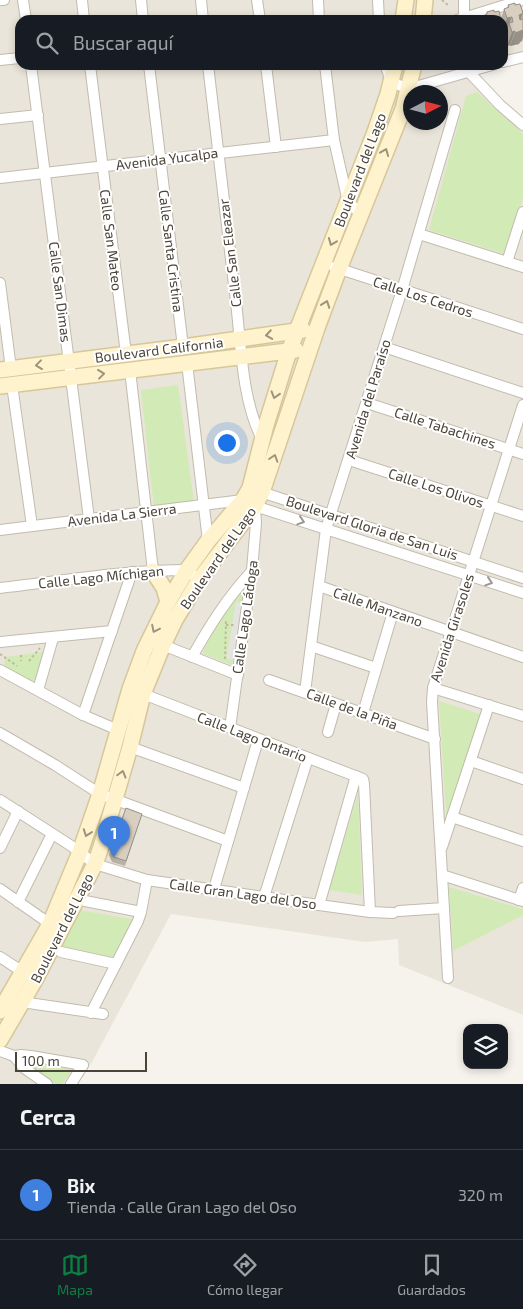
<!DOCTYPE html>
<html lang="es">
<meta charset="utf-8">
<style>
:root{--surface:#171b24;--page:#20242c;--text:#f1f3f6;--muted:#9ea1a6;--line:#363941;--accent:#0b8043}
body{margin:0;font-family:"Exo 2",sans-serif;background:var(--page);color:var(--text)}
.controls{position:absolute;right:15px;bottom:15px;display:grid;overflow:hidden;border-radius:10px;box-shadow:0 2px 8px #0003}
.controls button{width:45px;height:45px;display:grid;place-items:center;padding:0;border:0;border-bottom:1px solid var(--line);background:var(--surface);color:var(--text);font:25px sans-serif}
.compass{position:absolute;left:403px;top:85px;width:45px;height:45px;border-radius:50%;background:var(--surface);box-shadow:0 2px 8px #0003;rotate:84deg}
.scale{position:absolute;left:15px;bottom:12px;width:132px;box-sizing:border-box;padding-left:5px;border:2px solid #4b4439;border-top:0;font-size:14px;line-height:18px;white-space:nowrap;color:#4b4439;-webkit-text-stroke:4px #fff;paint-order:stroke}
.you{position:absolute;left:226px;top:442px;width:18px;height:18px;margin:-12px;border:4px solid #fff;border-radius:50%;background:#1a73e8;box-shadow:0 0 0 8px #1a73e833}
.badge{display:grid;place-items:center;width:32px;height:32px;border-radius:50%;background:var(--accent);color:#fff;font-size:16px;font-weight:700}
.pin{position:absolute;translate:-50% -41px;filter:drop-shadow(0 1px 2px #0008)}
.pin::after{content:'';position:absolute;top:26px;width:18px;height:15px;background:inherit;clip-path:polygon(0 0,100% 0,50% 100%)}
.list{margin:0;padding:0;list-style:none}
h2{display:flex;justify-content:space-between;align-items:center;height:65px;margin:0;padding:0 20px;font-size:21px}
h2 small{font-size:16px;font-weight:400;color:var(--muted)}
.list li{display:grid;grid-template-columns:32px 1fr auto;gap:15px;align-items:center;box-sizing:border-box;height:90px;padding:0 20px;border-top:1px solid var(--line)}
.list b{display:block;font-size:19px;white-space:nowrap}
.list p{margin:0;font-size:16px;white-space:nowrap;color:var(--muted)}
.list em{font-size:16px;font-style:normal;color:var(--muted)}
.icon{flex:none;width:28px;height:28px;fill:none;stroke:currentColor;stroke-width:2;stroke-linecap:round;stroke-linejoin:round}
.map{position:relative;flex:none;width:523px;height:1084px;overflow:hidden}
.search{position:absolute;background:var(--surface);box-shadow:0 2px 8px #0003;left:15px;right:15px;top:15px;height:55px;display:flex;align-items:center;gap:12px;box-sizing:border-box;padding:0 18px;border-radius:15px;color:var(--muted);font-size:19px}
.sheet{height:155px;background:var(--surface)}
nav{display:flex;justify-content:space-around;align-items:center;box-sizing:border-box;height:70px;border-top:1px solid var(--line);background:var(--surface);font-size:14px;color:var(--muted)}
nav a{display:grid;justify-items:center;gap:2px}
nav .on{color:var(--accent)}
.map>svg:first-child{display:block}
.residential{fill:#eae5da;fill-rule:evenodd}
.green{fill:#d2eab5}
.parking{fill:#e5e3e0}
.lines{fill:none;stroke-linecap:round;stroke-linejoin:round}
.street-casing{stroke:#c2bbae;stroke-width:12}
.secondary-casing{stroke:#d6c79b;stroke-width:18}
.path{stroke:#c4b79f;stroke-width:2;stroke-dasharray:2.5 2.5;stroke-linecap:butt}
.street{stroke:#fff;stroke-width:10}
.secondary{stroke:#fff3cd;stroke-width:15}
.wall{fill:#bab2a6}
.shaded-wall{fill:#979187}
.building{fill:#d8cfc1;stroke:#979187}
.oneway{stroke:#9c937c}
.oneway2{stroke:#9c9892}
.labels{text-anchor:middle;stroke-width:4;stroke-linejoin:round;paint-order:stroke}
.street-label{font-size:14px;fill:#4b4439;stroke:#fff}
</style>
<div class="map">
<svg width="523" height="1084" viewBox="0 0 523 1084">
<rect width="100%" height="100%" fill="#f6f3ec"/>
<path class="residential" d="M0 0H523V59L503 64V20H20V65H501L474 73 523 122V1015L399 965 398 939 365 942 171 914 91 1064 77 1084H0ZM410 92H440V122H410Z"/>
<g class="green">
<polygon points="477,92 523,134 523,198 505,254 429,230 466,96"/>
<polygon points="178,385 194,502 154,508 141,390"/>
<polygon points="240,593 242,593 244,594 242,603 236,603 227,658 233,660 232,665 204,654 203,652 217,625"/>
<polygon points="49,651 49,657 42,654 45,667 31,684 4,672 5,657"/>
<polygon points="439,701 483,715 447,826"/>
<polygon points="358,794 362,895 329,890"/>
<polygon points="449,887 523,909 523,915 453,951"/>
<polygon points="79,910 137,920 116,961 59,953"/>
<polygon points="25,1063 73,1069 62,1084 56,1084"/>
</g>
<polygon class="parking" points="236,602 242,603 233,660 227,658"/>
<g class="lines">
<g class="street-casing">
<g id="street">
<polyline points="0,0 4,0"/>
<polyline points="23,0 26,20"/>
<polyline points="82,0 84,20"/>
<polyline points="141,0 143,20"/>
<polyline points="201,0 203,20"/>
<polyline points="257,0 260,20"/>
<polyline points="318,0 319,20"/>
<polyline points="378,0 379,20"/>
<polyline points="464,0 464,18"/>
<polyline points="457,20 522,0"/>
<polyline points="0,60 20,58"/>
<polyline points="503,62 523,57"/>
<polyline points="31,65 89,519"/>
<polyline points="90,65 126,354"/>
<polyline points="149,65 183,347"/>
<path d="M208 65C217 144 227 223 236 302 241 345 242 401 262 439"/>
<polyline points="266,65 276,147"/>
<polyline points="325,65 334,140 348,202 361,214"/>
<polyline points="385,65 392,82 408,89 492,65"/>
<polyline points="468,71 500,105 523,125"/>
<polyline points="0,119 38,115"/>
<polyline points="0,178 334,140"/>
<polyline points="419,234 523,267"/>
<polyline points="507,262 523,212"/>
<polyline points="334,267 523,329"/>
<polyline points="0,283 11,369"/>
<polyline points="384,347 523,393"/>
<polyline points="187,363 208,541"/>
<polyline points="130,370 153,571"/>
<polyline points="12,385 32,526"/>
<polyline points="367,403 523,454"/>
<polyline points="349,460 523,516"/>
<polyline points="258,491 523,578"/>
<polyline points="0,530 243,500 255,506 523,593"/>
<polyline points="319,586 523,657"/>
<path d="M0 588C62 581 124 570 187 570L199 580"/>
<polyline points="0,642 112,631"/>
<polyline points="163,645 238,675"/>
<polyline points="311,646 376,668"/>
<path d="M192 657C210 625 227 598 252 571"/>
<polyline points="0,670 83,715 118,730"/>
<polyline points="269,680 435,739"/>
<polyline points="433,688 523,716"/>
<polyline points="38,690 53,638"/>
<polyline points="138,692 363,779 364,784 370,912"/>
<polyline points="305,692 326,529 402,290 455,110"/>
<polyline points="363,713 393,612"/>
<polyline points="83,715 132,572"/>
<polyline points="230,728 252,570 256,523 255,506"/>
<polyline points="328,732 336,704"/>
<polyline points="0,733 55,765 100,794 228,841"/>
<polyline points="130,747 244,788"/>
<polyline points="471,761 523,779"/>
<polyline points="0,800 73,847 95,864 147,880 319,905 370,912 393,913"/>
<polyline points="452,817 523,841"/>
<polyline points="442,847 489,705"/>
<polyline points="0,848 18,811"/>
<polyline points="442,875 523,901"/>
<polyline points="0,889 50,924"/>
<polyline points="214,889 258,740"/>
<polyline points="264,897 308,758"/>
<polyline points="519,900 523,888"/>
<polyline points="85,901 141,912"/>
<polyline points="18,902 52,834"/>
<polyline points="319,905 356,776"/>
<polyline points="399,911 444,908"/>
<polyline points="61,952 116,964"/>
<polyline points="0,957 26,974"/>
<polyline points="448,978 432,702 433,688 523,405"/>
<polyline points="22,1002 103,1014"/>
<polyline points="91,1013 138,921 141,912 147,880"/>
<polyline points="0,1051 14,1056 21,1055 31,1056 83,1065 71,1084"/>
<polyline points="14,1056 24,1068 47,1084"/>
</g>
</g>
<g class="secondary-casing">
<g id="secondary">
<polyline points="403,20 406,0"/>
<polyline points="423,20 425,0"/>
<polyline points="0,370 183,347 303,330"/>
<polyline points="0,386 296,350"/>
<polyline points="153,571 164,588 168,602"/>
<polyline points="0,1011 50,924 80,852 100,794 130,689 144,651 168,602 187,570 208,541 243,500 250,488 266,425 289,351 375,132 388,94 395,65"/>
<polyline points="0,1040 35,980 95,864 101,847 130,747 143,694 163,645 175,620 199,580 255,506 262,492 317,328 339,269 403,109 414,65"/>
</g>
</g>
<g class="path">
<polyline points="442,0 449,6"/>
<polyline points="226,625 235,625"/>
<polyline points="0,654 17,666"/>
<polyline points="21,655 21,661"/>
<polyline points="225,659 226,619"/>
<polyline points="29,661 40,648"/>
</g>
<use href="#street" class="street"/>
<use href="#secondary" class="secondary"/>
</g>
<g class="wall">
<polygon points="508,5 515,5 522,12 523,10 523,37 522,41 520,42 519,44 510,46 510,45 507,46 504,37 503,40 503,20 481,20 483,16 486,15 487,12 494,12 501,18 504,9 507,8"/>
<polygon points="126,808 142,814 125,866 112,862 109,855"/>
</g>
<g class="shaded-wall">
<polygon points="523,13 518,27 519,15"/>
<polygon points="512,17 506,31 503,32 503,29 507,18"/>
<polygon points="523,28 523,37 522,41 520,42 519,44 510,46 515,33"/>
<polygon points="515,31 510,45 507,46 512,32"/>
</g>
<g class="building">
<polygon points="515,3 515,5 520,4 523,13 519,15 520,20 523,19 523,30 515,33 515,31 512,32 509,23 513,22 512,17 507,18 504,9 509,7 508,5"/>
<polygon points="494,10 494,12 499,11 501,20 484,20 483,16 487,14 487,12"/>
<polygon points="473,16 473,18 478,17 479,20 466,20 466,18"/>
<polygon points="503,26 505,34 503,35"/>
<polygon points="126,808 142,814 126,861 114,857 111,850"/>
</g>
<defs><path id="oneway-chevron" d="M-2-3.5L2.5 0L-2 3.5" fill="none" stroke-width="1.6" stroke-linecap="round" stroke-linejoin="round" transform="scale(1.25)"/></defs>
<g class="oneway">
<use href="#oneway-chevron" transform="translate(385 152) rotate(-68)"/>
<use href="#oneway-chevron" transform="translate(332 242) rotate(112)"/>
<use href="#oneway-chevron" transform="translate(326 304) rotate(-70)"/>
<use href="#oneway-chevron" transform="translate(269 335) rotate(171)"/>
<use href="#oneway-chevron" transform="translate(39 365) rotate(173)"/>
<use href="#oneway-chevron" transform="translate(101 374) rotate(-7)"/>
<use href="#oneway-chevron" transform="translate(275 395) rotate(107)"/>
<use href="#oneway-chevron" transform="translate(274 458) rotate(-72)"/>
<use href="#oneway-chevron" transform="translate(155 629) rotate(116)"/>
<use href="#oneway-chevron" transform="translate(122 774) rotate(-74)"/>
<use href="#oneway-chevron" transform="translate(87 833) rotate(110)"/>
</g>
<g class="oneway2">
<use href="#oneway-chevron" transform="translate(301 521) rotate(18)"/>
<use href="#oneway-chevron" transform="translate(489 582) rotate(18)"/>
</g>
<g class="labels">
<g class="street-label">
<text transform="translate(167 159) rotate(-7)" y="5">Avenida Yucalpa</text>
<text transform="translate(360 170) rotate(-69)" y="5">Boulevard del Lago</text>
<text transform="translate(111 240) rotate(83)" y="5">Calle San Mateo</text>
<text transform="translate(171 251) rotate(83)" y="5">Calle Santa Cristina</text>
<text transform="translate(230 253) rotate(-97)" y="5">Calle San Eleazar</text>
<text transform="translate(60 292) rotate(83)" y="5">Calle San Dimas</text>
<text transform="translate(423 297) rotate(18)" y="5">Calle Los Cedros</text>
<text transform="translate(159 350) rotate(-7)" y="5">Boulevard California</text>
<text transform="translate(368 399) rotate(-73)" y="5">Avenida del Paraíso</text>
<text transform="translate(445 428) rotate(18)" y="5">Calle Tabachines</text>
<text transform="translate(436 488) rotate(18)" y="5">Calle Los Olivos</text>
<text transform="translate(122 515) rotate(-7)" y="5">Avenida La Sierra</text>
<text transform="translate(372 528) rotate(18)" y="5">Boulevard Gloria de San Luis</text>
<text transform="translate(218 558) rotate(-55)" y="5">Boulevard del Lago</text>
<text transform="translate(101 577) rotate(-6)" y="5">Calle Lago Míchigan</text>
<text transform="translate(378 607) rotate(19)" y="5">Calle Manzano</text>
<text transform="translate(245 617) rotate(-82)" y="5">Calle Lago Ládoga</text>
<text transform="translate(452 628) rotate(-72)" y="5">Avenida Girasoles</text>
<text transform="translate(352 709) rotate(20)" y="5">Calle de la Piña</text>
<text transform="translate(252 737) rotate(21)" y="5">Calle Lago Ontario</text>
<text transform="translate(243 894) rotate(8)" y="5">Calle Gran Lago del Oso</text>
<text transform="translate(62 928) rotate(-63)" y="5">Boulevard del Lago</text>
</g>
</g>
</svg>
<div class="controls">
<button><svg class="icon" aria-label="layers" viewBox="0 0 24 24"><path d="M12 4l9 5-9 5-9-5zM3 14l9 5 9-5"/></svg></button>
</div>
<svg class="compass" viewBox="-18 -18 36 36"><path d="M0-13l5 13h-10z" fill="#e53935"/><path d="M0 13l5-13h-10z" fill="#9ea1a6"/></svg>
<div class="scale">100 m</div>
<div class="you"></div>
<div class="pin badge" style="left:114px;top:857px;background:#3f7fe0">1</div>
<div class="search"><svg class="icon" aria-label="search" viewBox="0 0 24 24"><circle cx="10" cy="10" r="6"/><path d="M15 15l6 6"/></svg>Buscar aquí</div>
</div>
<section class="sheet">
<h2>Cerca<small></small></h2>
<ul class="list">
<li><span class="badge" style="background:#3f7fe0">1</span><div><b>Bix</b><p>Tienda · Calle Gran Lago del Oso</p></div><em>320 m</em></li>
</ul>
</section>
<nav>
<a class="on"><svg class="icon" aria-label="map" viewBox="0 0 24 24"><path d="M3 6l6-2 6 2 6-2v14l-6 2-6-2-6 2zM9 4v14M15 6v14"/></svg>Mapa</a>
<a><svg class="icon" aria-label="directions" viewBox="0 0 24 24"><path d="M12 3l9 9-9 9-9-9zM9 14v-3h6M13 9l2 2-2 2"/></svg>Cómo llegar</a>
<a><svg class="icon" aria-label="saved" viewBox="0 0 24 24"><path d="M7 4h10v16l-5-4-5 4z"/></svg>Guardados</a>
</nav>
